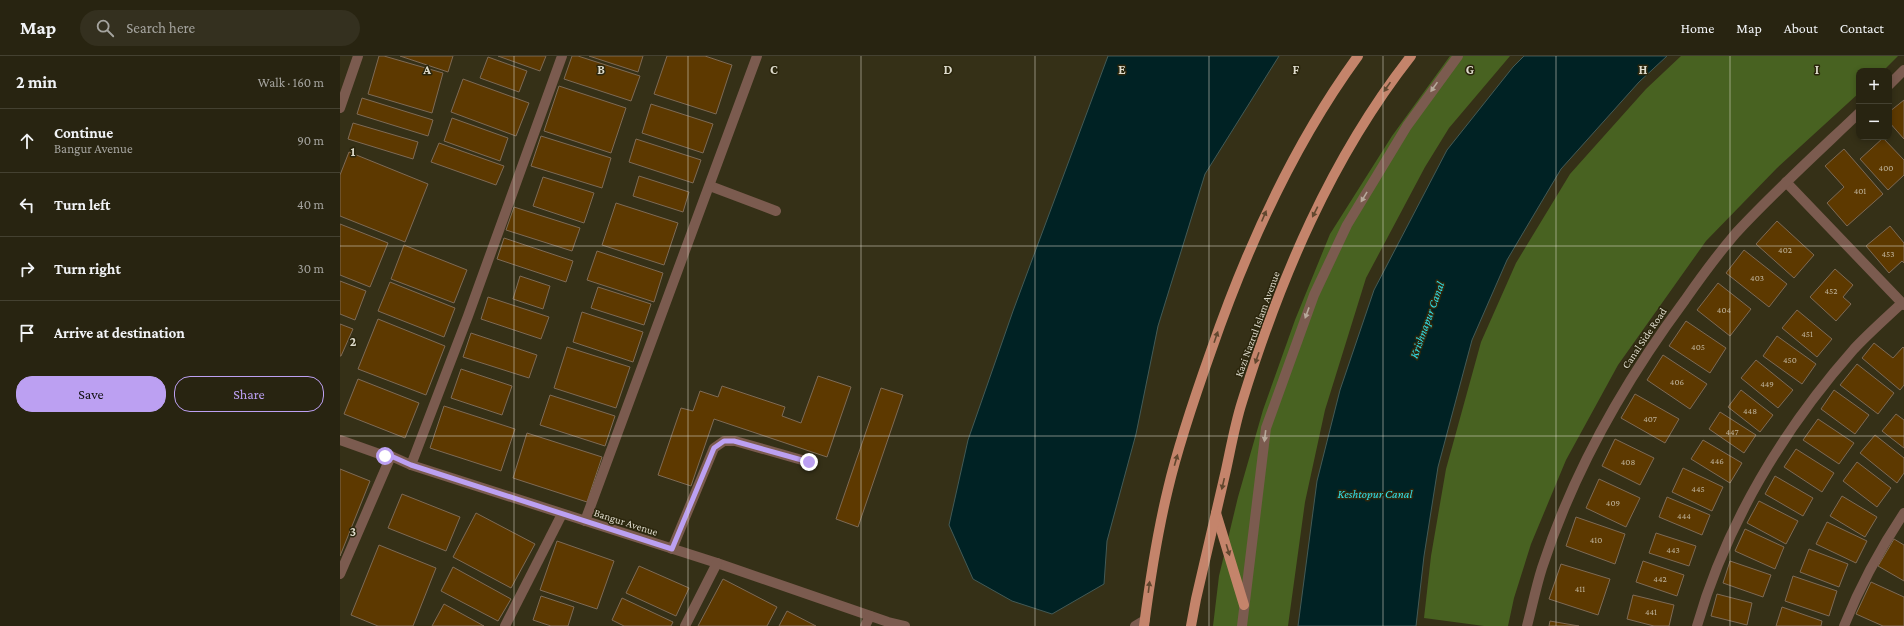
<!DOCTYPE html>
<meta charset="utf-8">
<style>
:root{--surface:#282411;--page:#34301f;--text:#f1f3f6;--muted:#a5a49f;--line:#444131;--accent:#bca0f2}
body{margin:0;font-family:"Crimson Pro",serif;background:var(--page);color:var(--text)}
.controls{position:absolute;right:12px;top:12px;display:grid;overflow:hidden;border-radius:8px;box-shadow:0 2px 6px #0003}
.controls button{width:36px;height:36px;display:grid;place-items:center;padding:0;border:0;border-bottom:1px solid var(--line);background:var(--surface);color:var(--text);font:20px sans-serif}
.stop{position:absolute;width:12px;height:12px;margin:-9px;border:3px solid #bca0f2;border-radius:50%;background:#fff}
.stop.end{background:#bca0f2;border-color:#fff;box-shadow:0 1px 4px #0008}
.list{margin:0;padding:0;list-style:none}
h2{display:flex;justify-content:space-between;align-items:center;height:52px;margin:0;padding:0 16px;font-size:17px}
h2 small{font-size:13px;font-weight:400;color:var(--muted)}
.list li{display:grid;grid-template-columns:26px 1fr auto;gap:12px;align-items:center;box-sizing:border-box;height:64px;padding:0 16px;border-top:1px solid var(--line)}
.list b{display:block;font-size:15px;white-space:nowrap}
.list p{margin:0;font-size:13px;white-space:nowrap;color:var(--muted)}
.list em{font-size:13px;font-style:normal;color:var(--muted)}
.actions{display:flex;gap:8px;padding:12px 16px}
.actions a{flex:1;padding:9px 0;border:1px solid var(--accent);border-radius:16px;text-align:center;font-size:14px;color:var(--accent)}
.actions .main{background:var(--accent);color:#111}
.icon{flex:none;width:22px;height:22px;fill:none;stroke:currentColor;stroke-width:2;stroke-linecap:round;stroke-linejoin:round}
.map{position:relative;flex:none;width:1564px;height:570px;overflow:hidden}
header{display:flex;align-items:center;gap:24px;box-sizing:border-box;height:56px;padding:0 20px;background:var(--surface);border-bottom:1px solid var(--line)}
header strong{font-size:19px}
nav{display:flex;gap:22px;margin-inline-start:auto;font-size:14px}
.search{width:280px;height:36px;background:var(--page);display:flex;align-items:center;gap:10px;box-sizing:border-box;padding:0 14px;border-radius:22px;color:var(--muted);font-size:15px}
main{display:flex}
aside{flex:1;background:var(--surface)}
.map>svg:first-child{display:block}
.green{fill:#486221}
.water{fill:#002224;stroke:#435a56}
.building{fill:#5d3900;stroke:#7e6a55}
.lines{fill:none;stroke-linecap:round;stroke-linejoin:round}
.minor{stroke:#7b5b4f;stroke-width:10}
.major{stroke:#c4846b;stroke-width:10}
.oneway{fill:#61472e}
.oneway2{fill:#b6a89a}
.route{stroke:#bca0f2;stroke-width:5}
.grid{fill:none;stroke:#dedbcc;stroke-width:1;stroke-opacity:0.55}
.labels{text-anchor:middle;stroke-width:3;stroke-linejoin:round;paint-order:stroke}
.number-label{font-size:9px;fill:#beb299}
.street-label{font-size:11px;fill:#dedbcc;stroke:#2b260d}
.water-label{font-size:12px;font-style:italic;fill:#32e0e8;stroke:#2b260d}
.grid-label{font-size:13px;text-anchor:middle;font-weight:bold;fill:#dedbcc;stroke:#2b260d;stroke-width:3;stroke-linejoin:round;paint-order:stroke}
</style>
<header>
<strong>Map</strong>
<div class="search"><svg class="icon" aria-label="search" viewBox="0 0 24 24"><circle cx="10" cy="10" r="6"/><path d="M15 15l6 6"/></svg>Search here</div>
<nav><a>Home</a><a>Map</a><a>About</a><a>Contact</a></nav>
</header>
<main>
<aside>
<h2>2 min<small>Walk · 160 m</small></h2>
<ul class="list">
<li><svg class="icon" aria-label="ahead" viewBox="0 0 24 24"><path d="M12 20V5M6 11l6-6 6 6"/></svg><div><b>Continue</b><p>Bangur Avenue</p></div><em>90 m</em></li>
<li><svg class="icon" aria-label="left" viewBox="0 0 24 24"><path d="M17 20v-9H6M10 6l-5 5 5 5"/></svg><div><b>Turn left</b></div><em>40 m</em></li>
<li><svg class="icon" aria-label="right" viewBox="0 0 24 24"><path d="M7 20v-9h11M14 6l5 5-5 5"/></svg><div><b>Turn right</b></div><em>30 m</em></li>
<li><svg class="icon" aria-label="arrive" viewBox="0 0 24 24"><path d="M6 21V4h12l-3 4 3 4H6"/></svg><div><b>Arrive at destination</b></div></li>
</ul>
<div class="actions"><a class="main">Save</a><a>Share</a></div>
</aside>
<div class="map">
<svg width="1564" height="570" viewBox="0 0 1564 570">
<rect width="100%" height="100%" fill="#353017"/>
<g class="green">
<polygon points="1110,0 1170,0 1109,72 1085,111 1026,222 985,354 965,446 948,570 873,570 879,520 898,441 923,354 955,264 990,178 1052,80"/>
<polygon points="1341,0 1558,0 1543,15 1519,15 1519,37 1437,112 1366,185 1278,309 1226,404 1191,488 1174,542 1168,570 1144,570 1084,562 1091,500 1106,413 1141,286 1176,207 1230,118 1306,33"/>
</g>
<g class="water">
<polygon points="768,0 939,0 865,118 818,270 796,378 767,485 764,528 712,558 672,545 633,523 609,469 628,384 673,255"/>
<polygon points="1184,0 1327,0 1299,26 1221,113 1167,204 1132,284 1098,411 1084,500 1076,570 958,570 977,425 1000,334 1034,234 1107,94 1173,11"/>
</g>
<g class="building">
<polygon points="39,0 44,0 103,17 92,57 28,38"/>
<polygon points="60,0 113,0 108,16"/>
<polygon points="158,0 206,0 200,15"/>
<polygon points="232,0 238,0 300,20 291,45 224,23"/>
<polygon points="249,0 303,0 298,16"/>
<polygon points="327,0 365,0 392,9 376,58 314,38"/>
<polygon points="148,1 187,15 179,36 140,22"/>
<polygon points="123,23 189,47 176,80 111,56"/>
<polygon points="219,30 286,52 271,97 204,75"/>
<polygon points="22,42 93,64 88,80 17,58"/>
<polygon points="1564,44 1564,83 1549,66 1549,56"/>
<polygon points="311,48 373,68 363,97 302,77"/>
<polygon points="112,62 168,82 160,105 104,85"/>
<polygon points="13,67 78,86 73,103 8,83"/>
<polygon points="201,80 271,102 262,132 191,110"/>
<polygon points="1543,82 1564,104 1564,119 1548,134 1520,103"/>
<polygon points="296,83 361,104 353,127 289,106"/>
<polygon points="99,87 164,110 156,129 91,106"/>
<polygon points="1504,93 1543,138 1507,170 1487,147 1504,131 1485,110"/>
<polygon points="9,96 88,128 65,186 0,160 0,119"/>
<polygon points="299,120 349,136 343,156 293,140"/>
<polygon points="203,121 254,137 244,167 193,150"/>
<polygon points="276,147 338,167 324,209 262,189"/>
<polygon points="174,151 240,172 232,195 166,174"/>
<polygon points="1437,165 1474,199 1454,222 1416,188"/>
<polygon points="0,168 48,187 30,231 0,219"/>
<polygon points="1550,170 1564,187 1564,207 1562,205 1549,217 1526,190"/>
<polygon points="164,182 233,205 226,226 157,203"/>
<polygon points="64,189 127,214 114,247 51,223"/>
<polygon points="1404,194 1447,228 1429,251 1386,217"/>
<polygon points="257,195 323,217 314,246 247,224"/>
<polygon points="1495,213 1513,229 1503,241 1511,248 1496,265 1470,241"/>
<polygon points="180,220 210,230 203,253 173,243"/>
<polygon points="0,225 26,235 15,264 0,258"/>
<polygon points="50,226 115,252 104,281 38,255"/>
<polygon points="1378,227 1411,253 1390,280 1357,254"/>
<polygon points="258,231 311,248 304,269 251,252"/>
<polygon points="148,241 209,261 201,283 141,263"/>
<polygon points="1457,254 1492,283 1477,301 1442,272"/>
<polygon points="242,256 303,276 293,306 233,286"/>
<polygon points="38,263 105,290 86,339 18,313"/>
<polygon points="1346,265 1386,292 1370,317 1329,290"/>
<polygon points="0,268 13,273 1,300 0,300"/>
<polygon points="131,277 197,299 189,322 123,301"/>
<polygon points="1437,280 1476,308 1462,328 1423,300"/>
<polygon points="1534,287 1553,302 1563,291 1564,292 1564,329 1560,334 1522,302"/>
<polygon points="227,291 290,311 276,352 214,332"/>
<polygon points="1323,299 1367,328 1350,353 1307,324"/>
<polygon points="1416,304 1453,334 1438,352 1401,322"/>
<polygon points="1517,308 1554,337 1538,358 1500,329"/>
<polygon points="121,313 172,330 162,359 111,342"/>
<polygon points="478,320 511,331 487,401 374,363 351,430 318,419 341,352 353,355 360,335 378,341 382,330 445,351 442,360 461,367"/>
<polygon points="18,323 79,347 65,382 4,358"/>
<polygon points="541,332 563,339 518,471 496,463"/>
<polygon points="1401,334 1433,359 1420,376 1388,351"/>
<polygon points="1494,334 1529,359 1515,378 1481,353"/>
<polygon points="1295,338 1339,363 1325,387 1281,362"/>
<polygon points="210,339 275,360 265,390 200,369"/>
<polygon points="104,350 175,373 161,415 90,392"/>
<polygon points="1380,356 1416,379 1404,397 1369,373"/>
<polygon points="1556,358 1564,364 1564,392 1542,375"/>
<polygon points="1478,363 1514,387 1499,408 1463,384"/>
<polygon points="187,377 262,401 247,446 173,422"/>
<polygon points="1535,379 1564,402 1564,417 1557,427 1520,397"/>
<polygon points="1275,383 1314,402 1300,429 1262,410"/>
<polygon points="1363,384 1402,407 1390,427 1351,403"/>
<polygon points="1456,393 1494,417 1482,436 1444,411"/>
<polygon points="1517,406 1551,432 1537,451 1503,425"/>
<polygon points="1343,412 1383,431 1372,455 1332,436"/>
<polygon points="0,413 30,425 0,500"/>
<polygon points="1435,420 1473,442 1463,460 1425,438"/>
<polygon points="1259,423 1300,442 1286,471 1246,452"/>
<polygon points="62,438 120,461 106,495 48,472"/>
<polygon points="1502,440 1537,461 1525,481 1490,460"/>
<polygon points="1327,441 1370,459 1362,479 1319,461"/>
<polygon points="1419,445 1458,465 1446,488 1407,467"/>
<polygon points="136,457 195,488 171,532 113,501"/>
<polygon points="1236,461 1285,478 1275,508 1226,490"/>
<polygon points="1487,466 1527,485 1516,507 1476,488"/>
<polygon points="1405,473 1444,491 1435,513 1395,495"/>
<polygon points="1316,477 1356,490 1349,510 1309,497"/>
<polygon points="1554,483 1564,489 1564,525 1538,510"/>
<polygon points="217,485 274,505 257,553 200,534"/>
<polygon points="39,489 96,512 73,570 38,570 11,559"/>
<polygon points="1469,493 1508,508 1499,531 1460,516"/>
<polygon points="1303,505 1344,519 1337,540 1296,526"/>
<polygon points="1390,505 1431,519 1423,541 1383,527"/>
<polygon points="1221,508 1270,523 1258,559 1209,543"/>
<polygon points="299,510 349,532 336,560 286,537"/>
<polygon points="113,511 171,543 158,565 101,535"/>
<polygon points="1453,520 1497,535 1489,560 1445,545"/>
<polygon points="383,523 437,551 427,570 358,570"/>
<polygon points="1531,526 1564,541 1564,570 1543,570 1516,558"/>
<polygon points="1377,538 1412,547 1407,569 1371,560"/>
<polygon points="1293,539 1334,549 1329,570 1314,570 1287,563"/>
<polygon points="201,540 234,551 228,570 211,570 193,564"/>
<polygon points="282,542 333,566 331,570 284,570 272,564"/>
<polygon points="104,548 144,570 92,570"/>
<polygon points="1442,551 1482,565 1481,570 1436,570"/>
<polygon points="447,555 476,570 439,570"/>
<polygon points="1210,565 1239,570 1209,570"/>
</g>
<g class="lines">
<g class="minor">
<polyline points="1549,29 1564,14"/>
<polyline points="0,52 18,0"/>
<polyline points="1446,126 1564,249"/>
<polyline points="370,130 436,155"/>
<polyline points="0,384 45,400 51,400 71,409 377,507 548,566 565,570"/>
<polyline points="71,409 128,260 222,0"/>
<polyline points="245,465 417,0"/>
<polyline points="332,493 374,392 384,385 395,385 469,406"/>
<polyline points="0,518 51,400"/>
<polyline points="165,570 222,458"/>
<polyline points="345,570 377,507"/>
<polyline points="525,570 530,560"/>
<polyline points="795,570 805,564"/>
<polyline points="902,570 926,372 974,239 1007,169 1067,70 1118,0"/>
<path d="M1187 570C1192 551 1196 531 1202 512 1233 416 1285 325 1345 244 1361 221 1378 198 1396 177 1435 135 1478 96 1519 57"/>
<path d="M1357 570C1386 468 1444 372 1514 293 1529 277 1546 262 1562 247"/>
<path d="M1504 570C1520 530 1540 493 1564 457"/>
</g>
<g class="major">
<polyline points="876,457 904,549"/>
<path d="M804 570C810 524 817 478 828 433 839 386 855 340 871 295 907 191 953 89 1018 0"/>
<path d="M851 570 856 543C866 500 876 457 886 414 891 391 895 368 902 346 940 223 991 102 1071 0"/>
</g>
</g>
<defs><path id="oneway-solid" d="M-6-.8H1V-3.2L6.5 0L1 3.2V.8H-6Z"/></defs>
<g class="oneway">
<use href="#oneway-solid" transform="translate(1047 31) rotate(125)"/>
<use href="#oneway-solid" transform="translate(975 156) rotate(117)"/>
<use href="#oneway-solid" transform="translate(924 160) rotate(-67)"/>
<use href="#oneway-solid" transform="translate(876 281) rotate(-71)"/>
<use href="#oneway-solid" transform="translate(917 302) rotate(109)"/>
<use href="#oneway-solid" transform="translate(836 404) rotate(-74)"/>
<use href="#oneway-solid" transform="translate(883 428) rotate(103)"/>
<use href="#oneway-solid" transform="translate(888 494) rotate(73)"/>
<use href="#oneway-solid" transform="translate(809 531) rotate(-83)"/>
</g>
<g class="oneway2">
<use href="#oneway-solid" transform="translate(1094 31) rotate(125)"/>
<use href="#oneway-solid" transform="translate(1024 141) rotate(121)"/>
<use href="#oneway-solid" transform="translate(967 257) rotate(110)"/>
<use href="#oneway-solid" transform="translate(925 380) rotate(97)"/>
</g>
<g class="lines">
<polyline class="route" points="45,400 51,400 71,409 332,493 374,392 384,385 394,385 469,406"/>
</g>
<path class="grid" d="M174 0V570M348 0V570M521 0V570M695 0V570M869 0V570M1043 0V570M1216 0V570M1390 0V570M0 190H1564M0 380H1564"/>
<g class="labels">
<g class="number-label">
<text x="1546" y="115">400</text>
<text x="1520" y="138">401</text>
<text x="1445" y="197">402</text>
<text x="1548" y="201">453</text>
<text x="1417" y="225">403</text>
<text x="1491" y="238">452</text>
<text x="1384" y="257">404</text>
<text x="1467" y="281">451</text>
<text x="1358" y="294">405</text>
<text x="1450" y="307">450</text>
<text x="1337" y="329">406</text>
<text x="1427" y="331">449</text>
<text x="1410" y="358">448</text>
<text x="1310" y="366">407</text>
<text x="1392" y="379">447</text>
<text x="1377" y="408">446</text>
<text x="1288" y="409">408</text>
<text x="1358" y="436">445</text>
<text x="1273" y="450">409</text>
<text x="1344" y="463">444</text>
<text x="1256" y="487">410</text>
<text x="1333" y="497">443</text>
<text x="1320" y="526">442</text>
<text x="1240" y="536">411</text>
<text x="1311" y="559">441</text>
</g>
<g class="street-label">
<text transform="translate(917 268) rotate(-70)" y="4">Kazi Nazrul Islam Avenue</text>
<text transform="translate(1304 282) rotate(-56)" y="4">Canal Side Road</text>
<text transform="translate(286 466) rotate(18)" y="4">Bangur Avenue</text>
</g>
<g class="water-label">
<text transform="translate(1087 264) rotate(-70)" y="4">Krishnapur Canal</text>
<text x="1035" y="442">Keshtopur Canal</text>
</g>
</g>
<g class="grid-label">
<text x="87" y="18">A</text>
<text x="261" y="18">B</text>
<text x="434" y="18">C</text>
<text x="608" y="18">D</text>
<text x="782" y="18">E</text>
<text x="956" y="18">F</text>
<text x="1130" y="18">G</text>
<text x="1303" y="18">H</text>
<text x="1477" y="18">I</text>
<text x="13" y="100">1</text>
<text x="13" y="290">2</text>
<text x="13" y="480">3</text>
</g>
</svg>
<div class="controls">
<button>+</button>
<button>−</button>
</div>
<div class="stop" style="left:45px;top:400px"></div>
<div class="stop end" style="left:469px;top:406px"></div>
</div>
</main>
